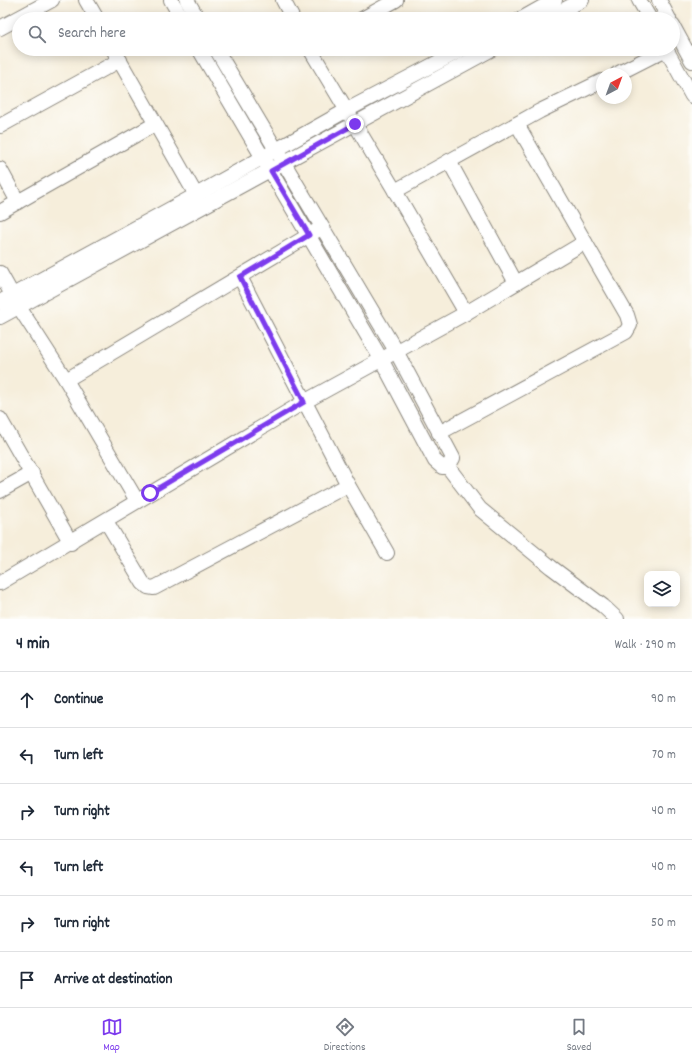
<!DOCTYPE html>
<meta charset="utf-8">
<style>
:root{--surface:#fff;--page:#f6f6f7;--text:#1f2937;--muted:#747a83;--line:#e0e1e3;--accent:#7c3aed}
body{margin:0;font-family:Dekko,sans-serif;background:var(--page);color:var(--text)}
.controls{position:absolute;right:12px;bottom:12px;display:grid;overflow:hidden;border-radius:8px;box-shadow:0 2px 10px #0003}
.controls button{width:36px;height:36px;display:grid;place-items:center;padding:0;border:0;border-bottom:1px solid var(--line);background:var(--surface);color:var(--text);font:20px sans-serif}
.compass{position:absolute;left:596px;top:68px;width:36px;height:36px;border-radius:50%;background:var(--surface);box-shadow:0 2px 10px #0003;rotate:41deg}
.stop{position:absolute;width:12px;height:12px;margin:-9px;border:3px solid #7c3aed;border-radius:50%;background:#fff}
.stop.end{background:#7c3aed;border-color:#fff;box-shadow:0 1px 4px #0008}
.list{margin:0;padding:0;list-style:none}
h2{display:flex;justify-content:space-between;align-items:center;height:52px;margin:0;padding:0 16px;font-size:17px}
h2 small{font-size:13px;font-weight:400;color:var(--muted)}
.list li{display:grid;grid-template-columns:26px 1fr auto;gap:12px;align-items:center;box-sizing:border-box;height:56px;padding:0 16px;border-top:1px solid var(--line)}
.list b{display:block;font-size:15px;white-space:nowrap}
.list em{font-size:13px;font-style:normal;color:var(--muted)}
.icon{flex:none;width:22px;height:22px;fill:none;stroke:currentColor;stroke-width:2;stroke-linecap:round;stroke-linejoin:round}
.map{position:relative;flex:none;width:692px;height:619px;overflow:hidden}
.search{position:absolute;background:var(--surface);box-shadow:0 2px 10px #0003;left:12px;right:12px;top:12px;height:44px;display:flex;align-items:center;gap:10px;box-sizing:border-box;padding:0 14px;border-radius:22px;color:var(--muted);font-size:15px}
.sheet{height:388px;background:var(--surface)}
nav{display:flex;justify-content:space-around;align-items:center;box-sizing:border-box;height:56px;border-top:1px solid var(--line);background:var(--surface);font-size:11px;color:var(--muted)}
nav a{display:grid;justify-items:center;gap:2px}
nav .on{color:var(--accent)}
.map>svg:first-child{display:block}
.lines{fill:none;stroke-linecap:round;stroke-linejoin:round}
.street-casing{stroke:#89857c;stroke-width:16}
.street{stroke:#fff;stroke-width:14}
.route{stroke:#7c3aed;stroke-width:5}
</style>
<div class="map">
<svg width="692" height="619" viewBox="0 0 692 619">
<rect width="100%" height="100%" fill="#fdfcf7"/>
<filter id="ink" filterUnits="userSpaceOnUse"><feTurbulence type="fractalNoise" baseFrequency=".025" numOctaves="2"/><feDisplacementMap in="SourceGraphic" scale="8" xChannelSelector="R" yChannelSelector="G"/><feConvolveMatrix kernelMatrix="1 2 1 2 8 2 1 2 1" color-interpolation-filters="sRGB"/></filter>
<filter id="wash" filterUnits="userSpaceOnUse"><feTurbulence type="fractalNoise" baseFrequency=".012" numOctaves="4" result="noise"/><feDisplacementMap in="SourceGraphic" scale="16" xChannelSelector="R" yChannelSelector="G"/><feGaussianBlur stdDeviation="0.9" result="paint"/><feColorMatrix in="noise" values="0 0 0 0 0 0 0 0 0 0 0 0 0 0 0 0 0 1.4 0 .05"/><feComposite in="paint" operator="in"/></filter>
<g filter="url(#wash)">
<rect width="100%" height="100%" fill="#f6eedb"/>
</g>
<g filter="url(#ink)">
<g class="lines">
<g class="street-casing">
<g id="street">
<polyline points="86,0 97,19"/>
<polyline points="171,0 182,19"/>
<polyline points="187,0 198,19"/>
<polyline points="283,0 293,19"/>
<polyline points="639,0 650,19"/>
<polyline points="659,0 669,19"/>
<polyline points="362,19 396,0"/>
<polyline points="521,19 555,0"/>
<polyline points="547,19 582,0"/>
<polyline points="673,26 692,61"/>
<polyline points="0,28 52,0"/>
<polyline points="113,49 196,195"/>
<polyline points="199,49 381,359 435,461 442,467 448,467 453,458 396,351 216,49"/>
<polyline points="310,49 395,191 466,313"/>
<polyline points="666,49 692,96"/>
<polyline points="617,74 666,49"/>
<polyline points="0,126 120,60"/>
<polyline points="449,161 516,283"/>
<polyline points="0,169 18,202"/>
<polyline points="395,191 540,111 602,81"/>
<polyline points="0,212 155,124"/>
<polyline points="0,273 19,307 66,380"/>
<polyline points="0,302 196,195 347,110 463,49"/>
<polyline points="0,317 492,49"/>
<polyline points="0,419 71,543"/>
<polyline points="439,433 626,332 630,325 627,315 517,124"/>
<polyline points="448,467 480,509 551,567 603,606 617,619"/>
<polyline points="348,485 387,553"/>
<polyline points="0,491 32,473"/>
<polyline points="137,501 66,380 316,231"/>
<polyline points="106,521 143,583 148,587 154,588 348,485 240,277"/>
<polyline points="0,583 304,402 466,313 585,242"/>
</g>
</g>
<use href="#street" class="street"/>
</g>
</g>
<g class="lines" filter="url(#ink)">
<polyline class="route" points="150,493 304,402 240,277 309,235 271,171 355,124"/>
</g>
</svg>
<div class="controls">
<button><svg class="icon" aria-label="layers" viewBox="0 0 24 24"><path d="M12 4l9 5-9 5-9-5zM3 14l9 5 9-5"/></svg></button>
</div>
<svg class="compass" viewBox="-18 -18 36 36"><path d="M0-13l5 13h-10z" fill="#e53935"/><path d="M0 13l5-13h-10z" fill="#747a83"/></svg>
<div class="stop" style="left:150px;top:493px"></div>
<div class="stop end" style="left:355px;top:124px"></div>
<div class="search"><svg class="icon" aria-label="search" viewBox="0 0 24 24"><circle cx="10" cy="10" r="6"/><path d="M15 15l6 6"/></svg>Search here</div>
</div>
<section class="sheet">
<h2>4 min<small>Walk · 290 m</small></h2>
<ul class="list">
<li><svg class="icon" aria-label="ahead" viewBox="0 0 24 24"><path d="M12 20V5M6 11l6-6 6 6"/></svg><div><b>Continue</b></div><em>90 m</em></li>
<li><svg class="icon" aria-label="left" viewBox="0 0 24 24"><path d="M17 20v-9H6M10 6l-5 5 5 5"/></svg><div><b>Turn left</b></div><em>70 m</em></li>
<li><svg class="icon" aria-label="right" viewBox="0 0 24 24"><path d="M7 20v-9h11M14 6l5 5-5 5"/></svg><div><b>Turn right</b></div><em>40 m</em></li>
<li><svg class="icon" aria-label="left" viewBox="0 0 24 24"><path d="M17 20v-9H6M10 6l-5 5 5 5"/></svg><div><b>Turn left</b></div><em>40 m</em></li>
<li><svg class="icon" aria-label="right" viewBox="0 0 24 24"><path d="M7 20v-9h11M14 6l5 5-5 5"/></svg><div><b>Turn right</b></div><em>50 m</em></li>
<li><svg class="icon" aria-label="arrive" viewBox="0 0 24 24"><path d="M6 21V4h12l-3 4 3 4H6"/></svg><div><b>Arrive at destination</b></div></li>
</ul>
</section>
<nav>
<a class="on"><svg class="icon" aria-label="map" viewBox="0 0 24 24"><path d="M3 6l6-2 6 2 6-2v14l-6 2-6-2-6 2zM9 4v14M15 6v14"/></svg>Map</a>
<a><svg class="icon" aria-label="directions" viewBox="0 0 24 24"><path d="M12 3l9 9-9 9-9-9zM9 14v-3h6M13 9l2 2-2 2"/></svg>Directions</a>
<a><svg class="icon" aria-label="saved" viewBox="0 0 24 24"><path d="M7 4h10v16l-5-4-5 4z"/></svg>Saved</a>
</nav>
